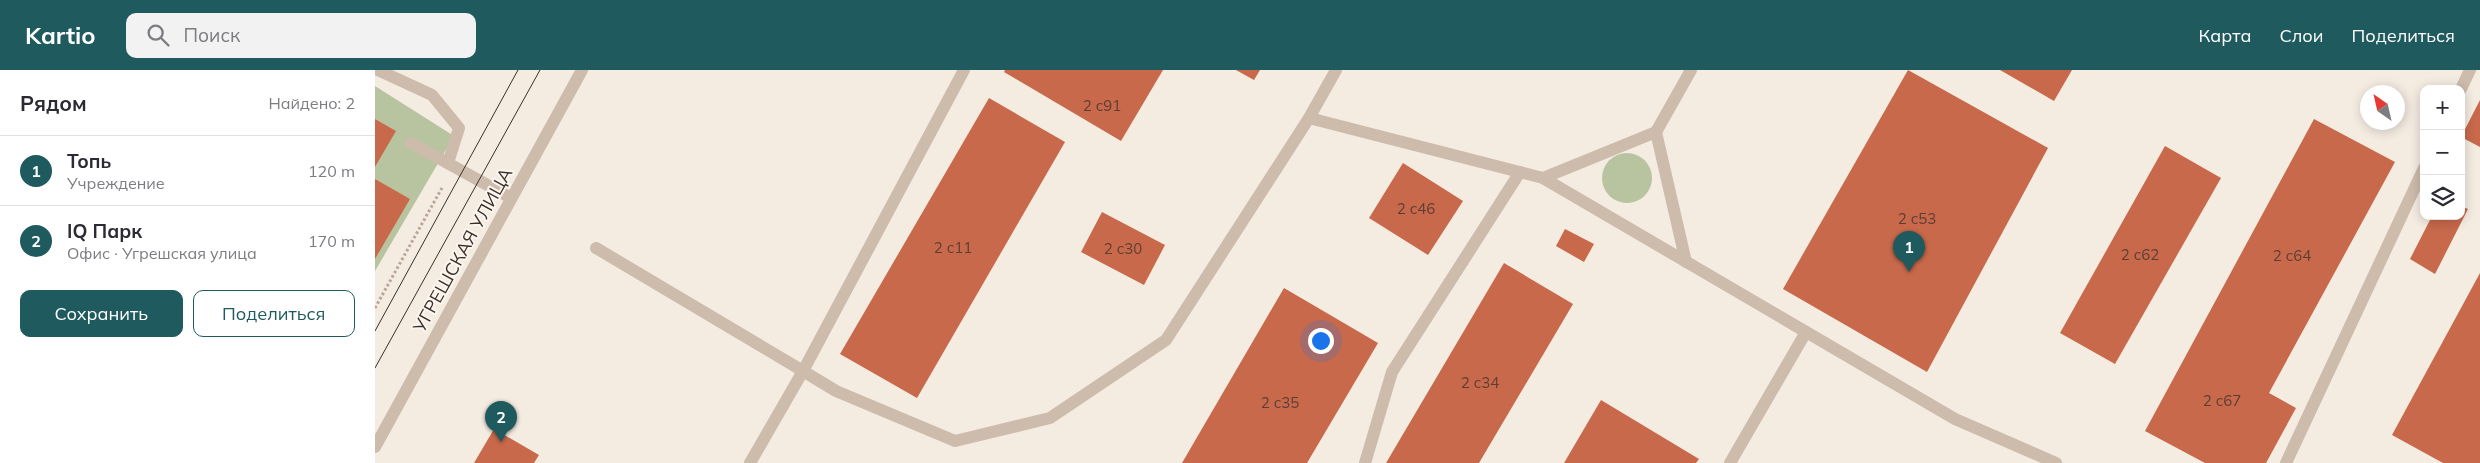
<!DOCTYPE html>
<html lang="ru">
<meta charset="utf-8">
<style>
:root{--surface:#fff;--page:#f2f2f3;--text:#2b2b33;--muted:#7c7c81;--line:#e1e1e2;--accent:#1f5a5e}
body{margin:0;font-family:Mulish,sans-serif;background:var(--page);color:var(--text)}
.controls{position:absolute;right:15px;top:15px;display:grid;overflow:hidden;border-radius:10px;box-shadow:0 2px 12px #0003}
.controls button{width:45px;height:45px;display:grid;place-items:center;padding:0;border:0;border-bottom:1px solid var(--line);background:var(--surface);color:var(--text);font:25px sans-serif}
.compass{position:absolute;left:1985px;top:15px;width:45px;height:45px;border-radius:50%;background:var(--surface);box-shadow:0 2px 12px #0003;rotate:326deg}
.you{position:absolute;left:945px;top:270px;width:18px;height:18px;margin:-12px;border:4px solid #fff;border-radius:50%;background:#1a73e8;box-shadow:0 0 0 8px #1a73e833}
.badge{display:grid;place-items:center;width:32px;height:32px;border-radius:50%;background:var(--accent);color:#fff;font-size:16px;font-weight:700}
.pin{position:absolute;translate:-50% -41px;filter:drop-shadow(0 1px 2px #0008)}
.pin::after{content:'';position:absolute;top:26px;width:18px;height:15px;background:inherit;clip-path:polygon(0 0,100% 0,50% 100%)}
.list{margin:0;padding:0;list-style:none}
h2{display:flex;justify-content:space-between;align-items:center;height:65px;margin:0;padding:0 20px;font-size:21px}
h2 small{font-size:16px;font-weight:400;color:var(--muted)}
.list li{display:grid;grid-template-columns:32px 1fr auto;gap:15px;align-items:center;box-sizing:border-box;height:70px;padding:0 20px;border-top:1px solid var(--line)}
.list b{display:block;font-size:19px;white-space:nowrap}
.list p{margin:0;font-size:16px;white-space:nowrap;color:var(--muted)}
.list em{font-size:16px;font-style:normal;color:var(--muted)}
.actions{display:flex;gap:10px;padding:15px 20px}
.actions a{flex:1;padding:11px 0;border:1px solid var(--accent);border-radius:10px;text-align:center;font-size:18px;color:var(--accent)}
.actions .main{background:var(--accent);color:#fff}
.icon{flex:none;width:28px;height:28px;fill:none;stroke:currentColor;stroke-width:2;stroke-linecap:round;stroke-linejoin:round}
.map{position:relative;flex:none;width:2105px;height:393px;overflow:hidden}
header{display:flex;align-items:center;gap:30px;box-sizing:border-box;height:70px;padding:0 25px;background:var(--accent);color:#fff}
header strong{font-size:24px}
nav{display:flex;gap:28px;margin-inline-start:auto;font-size:18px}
.search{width:350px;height:45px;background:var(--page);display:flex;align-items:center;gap:12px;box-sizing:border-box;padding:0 18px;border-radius:10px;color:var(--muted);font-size:19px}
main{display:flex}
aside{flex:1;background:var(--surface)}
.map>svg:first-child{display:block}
.green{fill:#b8c4a0}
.building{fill:#c8694b}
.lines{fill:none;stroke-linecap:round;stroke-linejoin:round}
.path{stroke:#b9a596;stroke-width:3;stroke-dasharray:2.5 2.5;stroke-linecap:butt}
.service{stroke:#cdbbac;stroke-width:12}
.tertiary{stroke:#cdbbac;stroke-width:12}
.tram{stroke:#3b302b;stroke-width:1}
.labels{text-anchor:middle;stroke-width:4;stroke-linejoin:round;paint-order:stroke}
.number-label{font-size:15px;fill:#5e3e33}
.street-label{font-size:18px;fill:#3b302b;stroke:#fbf5ee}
</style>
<header>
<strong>Kartio</strong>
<div class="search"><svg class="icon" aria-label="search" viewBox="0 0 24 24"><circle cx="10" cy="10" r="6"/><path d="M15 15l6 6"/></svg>Поиск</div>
<nav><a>Карта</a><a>Слои</a><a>Поделиться</a></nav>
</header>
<main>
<aside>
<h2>Рядом<small>Найдено: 2</small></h2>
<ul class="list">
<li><span class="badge">1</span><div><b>Топь</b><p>Учреждение</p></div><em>120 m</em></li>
<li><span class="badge">2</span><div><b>IQ Парк</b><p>Офис · Угрешская улица</p></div><em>170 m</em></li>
</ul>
<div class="actions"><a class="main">Сохранить</a><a>Поделиться</a></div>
</aside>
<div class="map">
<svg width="2105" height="393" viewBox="0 0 2105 393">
<rect width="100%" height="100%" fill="#f4ebe1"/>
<g class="green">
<polygon points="0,16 79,66 0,201"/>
<circle cx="1252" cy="108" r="25"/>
</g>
<g class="building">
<polygon points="630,0 788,0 746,71 629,2"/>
<polygon points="861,0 885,0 879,10"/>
<polygon points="1533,0 1673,78 1552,302 1408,219"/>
<polygon points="1625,0 1697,0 1679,31"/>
<polygon points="614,28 690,72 542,328 465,284"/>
<polygon points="2105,30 2105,77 2086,67"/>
<polygon points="0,49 21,61 0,97"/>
<polygon points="1939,49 2020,92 1894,323 1921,338 1891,393 1830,393 1770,361"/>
<polygon points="1790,76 1846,108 1740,294 1685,263"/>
<polygon points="1028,93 1088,131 1053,185 994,148"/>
<polygon points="0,109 35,129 0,189"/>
<polygon points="2086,136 2093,139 2060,204 2035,189 2057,146 2086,146"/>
<polygon points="727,142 790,175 769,215 706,182"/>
<polygon points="1190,159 1219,174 1209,192 1181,176"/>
<polygon points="1129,193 1198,234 1104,393 1011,393"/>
<polygon points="2105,203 2105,393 2068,393 2017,365"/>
<polygon points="909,218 1003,273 932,393 807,393"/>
<polygon points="1226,330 1324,389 1321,393 1189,393"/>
<polygon points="119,359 164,385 159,393 99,393"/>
</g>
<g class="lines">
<polyline class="path" points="0,238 68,116"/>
<g class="service">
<polyline points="3,0 57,25 84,58 73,93"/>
<polyline points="2086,19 2095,0"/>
<polyline points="934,48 1168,108 1580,349 1681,393"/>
<polyline points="1281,62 1311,192"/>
<polyline points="36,73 136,128"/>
<polyline points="1168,108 1281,62 1316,0"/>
<polyline points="221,178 428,301 589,0"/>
<polyline points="375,393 428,301 461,321 580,371 675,348 791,270 934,48 961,0"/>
<polyline points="990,393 1017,302 1145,102"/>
<polyline points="1355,393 1431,262"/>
<polyline points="1911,393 2049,98"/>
</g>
<polyline class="tertiary" points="0,377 207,0"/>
<g class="tram">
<polyline points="0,261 143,0"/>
<polyline points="0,298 165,0"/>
</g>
</g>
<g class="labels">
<g class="number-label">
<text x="727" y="41">2 с91</text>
<text x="1041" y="144">2 с46</text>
<text x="1542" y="154">2 с53</text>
<text x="578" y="183">2 с11</text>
<text x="748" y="184">2 с30</text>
<text x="1765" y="190">2 с62</text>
<text x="1917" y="191">2 с64</text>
<text x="1105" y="318">2 c34</text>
<text x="1847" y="336">2 с67</text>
<text x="905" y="338">2 с35</text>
</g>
<g class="street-label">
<text transform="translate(88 180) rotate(-61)" y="6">УГРЕШСКАЯ УЛИЦА</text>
</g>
</g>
</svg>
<div class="controls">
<button>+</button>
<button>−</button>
<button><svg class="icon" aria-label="layers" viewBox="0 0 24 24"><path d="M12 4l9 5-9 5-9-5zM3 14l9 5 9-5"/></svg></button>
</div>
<svg class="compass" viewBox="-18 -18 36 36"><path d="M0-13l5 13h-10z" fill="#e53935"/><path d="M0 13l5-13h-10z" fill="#7c7c81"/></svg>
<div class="you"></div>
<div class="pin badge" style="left:1534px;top:202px">1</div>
<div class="pin badge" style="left:126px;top:372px">2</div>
</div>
</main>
